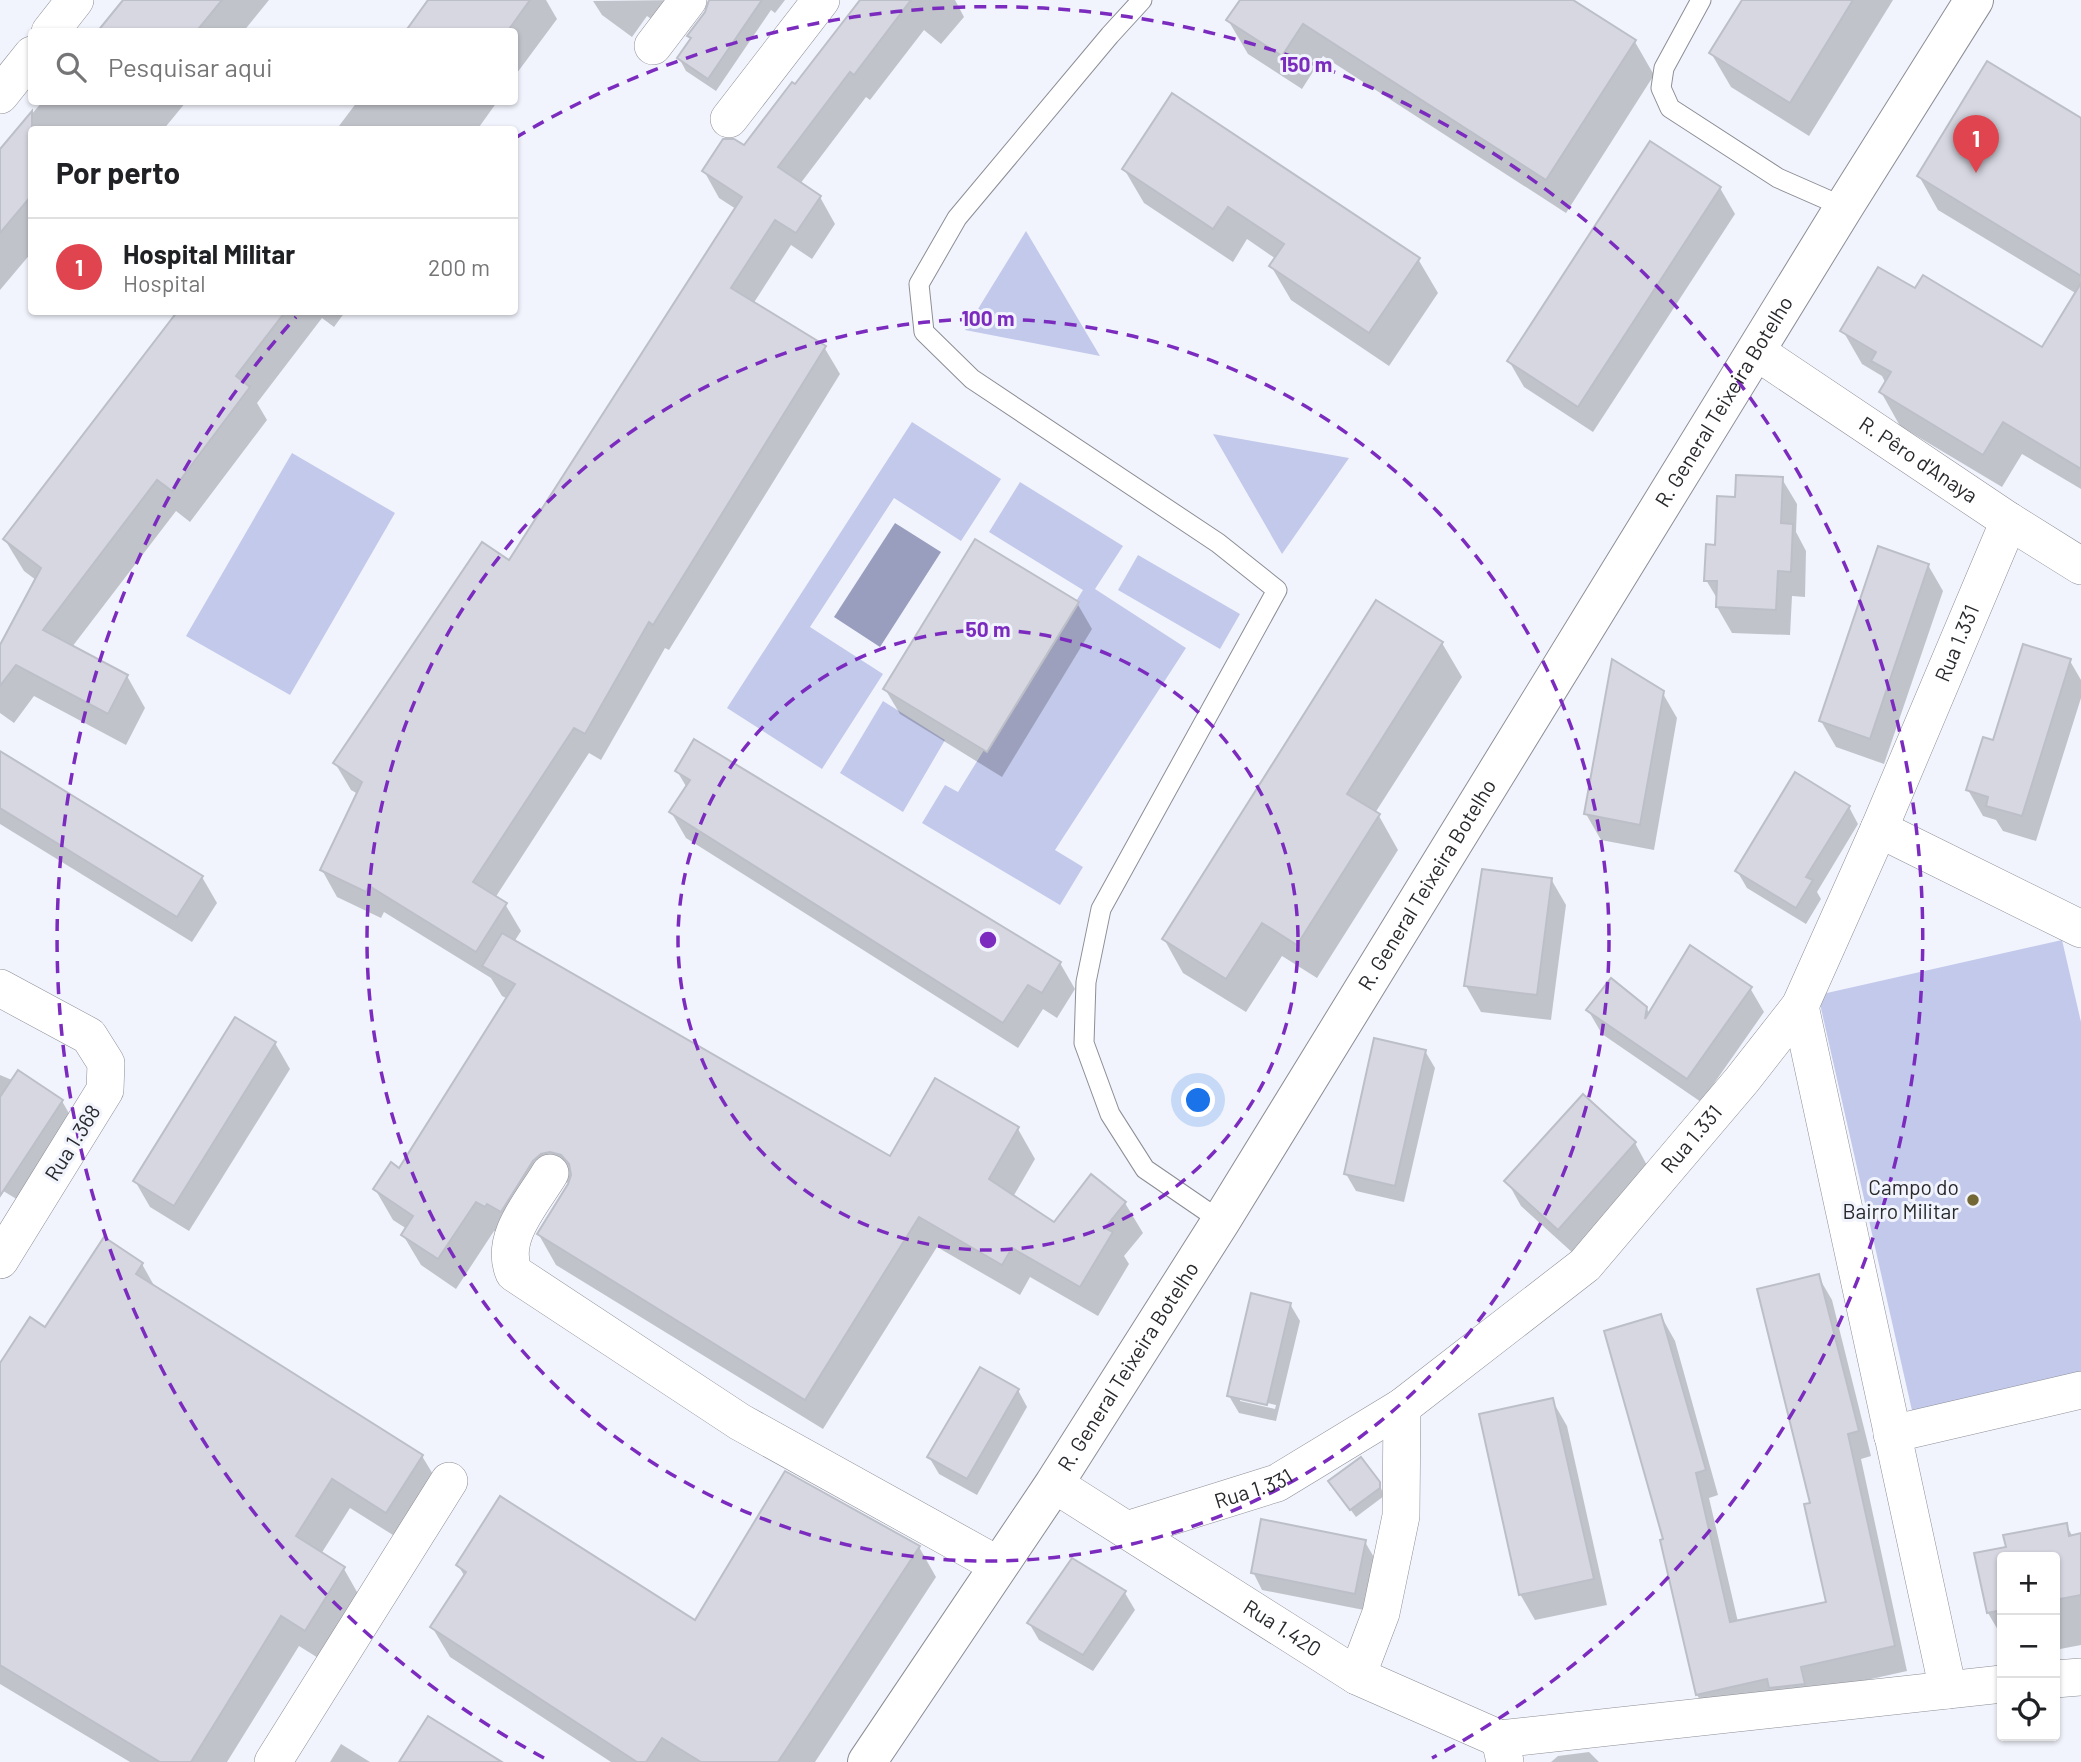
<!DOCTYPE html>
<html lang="pt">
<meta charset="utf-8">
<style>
:root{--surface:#fff;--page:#f6f6f6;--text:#202124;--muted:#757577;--line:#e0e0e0;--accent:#d93025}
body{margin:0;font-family:Barlow,sans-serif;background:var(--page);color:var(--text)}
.controls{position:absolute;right:21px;bottom:21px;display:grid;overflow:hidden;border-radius:7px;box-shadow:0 2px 5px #0004}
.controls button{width:63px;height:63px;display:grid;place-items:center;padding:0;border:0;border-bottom:2px solid var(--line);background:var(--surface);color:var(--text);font:35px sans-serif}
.you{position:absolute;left:1199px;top:1101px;width:24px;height:24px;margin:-18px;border:5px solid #fff;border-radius:50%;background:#1a73e8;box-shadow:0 0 0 10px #1a73e833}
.badge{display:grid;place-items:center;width:46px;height:46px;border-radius:50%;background:var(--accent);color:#fff;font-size:23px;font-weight:700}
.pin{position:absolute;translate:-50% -58px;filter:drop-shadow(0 2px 4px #0008)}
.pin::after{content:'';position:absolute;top:37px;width:24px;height:21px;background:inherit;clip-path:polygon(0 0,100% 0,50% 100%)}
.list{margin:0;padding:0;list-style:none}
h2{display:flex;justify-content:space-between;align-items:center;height:91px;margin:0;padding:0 28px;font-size:30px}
h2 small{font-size:23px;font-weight:400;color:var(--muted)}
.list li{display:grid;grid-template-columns:46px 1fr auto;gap:21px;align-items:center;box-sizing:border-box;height:98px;padding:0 28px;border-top:2px solid var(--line)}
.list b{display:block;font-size:26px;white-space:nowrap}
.list p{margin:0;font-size:23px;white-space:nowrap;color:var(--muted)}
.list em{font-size:23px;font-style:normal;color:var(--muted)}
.icon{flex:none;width:38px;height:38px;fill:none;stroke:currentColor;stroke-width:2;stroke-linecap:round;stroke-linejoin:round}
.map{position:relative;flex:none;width:2081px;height:1762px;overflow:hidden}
.search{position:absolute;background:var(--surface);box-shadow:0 2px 5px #0004;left:28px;top:28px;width:490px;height:77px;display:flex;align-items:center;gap:18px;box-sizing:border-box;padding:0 24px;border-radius:7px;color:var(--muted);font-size:26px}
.panel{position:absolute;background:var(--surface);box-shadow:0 2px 5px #0004;left:28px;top:126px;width:490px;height:189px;border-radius:7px}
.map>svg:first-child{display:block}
.green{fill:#c3c9eb}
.water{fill:#999ebf}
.shadow{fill:#0003;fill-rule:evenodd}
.building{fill:#d6d7e1;stroke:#bdbfc8;stroke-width:2}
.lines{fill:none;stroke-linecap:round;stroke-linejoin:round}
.lane-casing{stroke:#8c8e96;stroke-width:21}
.street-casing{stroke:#8c8e96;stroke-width:38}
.secondary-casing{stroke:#8c8e96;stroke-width:40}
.lane{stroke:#fff;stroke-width:19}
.street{stroke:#fff;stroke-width:37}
.secondary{stroke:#fff;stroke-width:38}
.ring{fill:none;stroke:#7b2cbf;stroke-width:3.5;stroke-dasharray:12 9}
.poi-dot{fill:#736835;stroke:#f2f4fd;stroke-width:2.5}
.labels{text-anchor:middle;stroke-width:6;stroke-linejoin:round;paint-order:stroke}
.street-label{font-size:21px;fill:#28292c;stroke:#f2f4fd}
.poi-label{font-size:21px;fill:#28292c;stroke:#f2f4fd;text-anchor:end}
.centre{fill:#7b2cbf;stroke:#f2f4fd;stroke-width:3.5}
.ring-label{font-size:21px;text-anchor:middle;font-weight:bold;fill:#7b2cbf;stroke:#f2f4fd;stroke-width:6;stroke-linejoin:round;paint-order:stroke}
</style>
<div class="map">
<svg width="2081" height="1762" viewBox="0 0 2081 1762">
<rect width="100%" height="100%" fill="#f2f4fd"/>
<g class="green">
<polygon points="1026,231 1100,356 965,330"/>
<polygon points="912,422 1001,479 961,541 894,498 810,627 883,674 822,769 727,708"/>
<polygon points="1213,434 1349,458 1282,554"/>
<polygon points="292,453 395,513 290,695 186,636"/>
<polygon points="1020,482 1123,546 1095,589 1186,648 1055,850 1083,867 1060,905 922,823 945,785 958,792 1083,590 989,532"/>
<polygon points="1138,555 1240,614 1220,649 1118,590"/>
<polygon points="883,701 945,740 903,812 840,773"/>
<polygon points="2062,940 2081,1022 2081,1377 1913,1415 1818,995"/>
</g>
<polygon class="water" points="895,523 941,552 880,647 834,617"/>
<g class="shadow">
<polygon points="125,0 269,0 243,32 99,32"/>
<polygon points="430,0 546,0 557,19 514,77 514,32 407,32"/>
<polygon points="680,0 661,26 647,16 632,37 602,15 593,1"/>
<polygon points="728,0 785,0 775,13 771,10 716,91 686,71 679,58 692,40 689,36"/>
<polygon points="866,0 955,0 964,17 941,44 924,30 870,100 866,97 800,184 820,197 835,224 812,259 791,245 753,304 824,347 840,374 669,650 665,648 601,760 589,753 495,898 505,904 521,931 514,942 890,1159 1018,1129 1035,1159 1013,1197 1054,1224 1125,1203 1143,1233 1124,1256 1129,1264 1098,1316 1030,1277 1020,1295 937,1247 823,1429 556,1265 539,1235 570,1182 559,1184 503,1237 494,1231 456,1289 421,1265 403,1235 407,1229 393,1220 375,1189 400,1170 508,999 502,996 491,978 384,912 381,918 337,897 322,870 358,794 351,790 335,763 509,563 736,209 719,198 704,171 744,147"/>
<polygon points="1242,0 1570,0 1635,42 1654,75 1566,213 1323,56 1302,89 1248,54 1228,20"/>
<polygon points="1744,0 1893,0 1809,136 1731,87 1711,53"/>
<polygon points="42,102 186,102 163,130 32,130 32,252 0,290 0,152"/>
<polygon points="357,102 497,102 477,130 336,130"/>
<polygon points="2081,120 2081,489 2022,454 2002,487 1900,426 1881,392 1886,384 1882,376 1862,364 1843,331 1915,291 2043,349 2077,294 1938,210 1919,176"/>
<polygon points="1124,169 1418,259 1438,293 1389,366 1291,300 1271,266 1276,259 1247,239 1233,262 1144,203"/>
<polygon points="1720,188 1735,214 1593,432 1524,387 1509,361"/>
<polygon points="179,312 345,312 334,327 322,318 257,403 267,420 190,522 176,511 72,647 127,676 145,708 126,745 34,696 14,723 0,713 0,649 36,580 24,571 5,540"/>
<polygon points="1782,479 1797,504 1796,532 1806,551 1805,597 1792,596 1790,635 1732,633 1717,607 1718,600 1706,580 1717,546 1736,499"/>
<polygon points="1928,565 1943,591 1884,764 1836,747 1821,721"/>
<polygon points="1077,603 1092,629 1002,777 900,714 885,689"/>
<polygon points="1442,643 1462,677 1375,813 1379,816 1398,850 1317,978 1282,956 1246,1012 1183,973 1164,939"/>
<polygon points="2070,661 2081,680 2081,698 2036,841 2003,831 1996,820 1983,816 1968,790 1994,742"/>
<polygon points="1662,692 1677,718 1654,850 1601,840 1586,814"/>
<polygon points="0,753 202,877 217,903 192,942 0,824"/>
<polygon points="677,771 1060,963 1075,989 1057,1018 1043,1009 1018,1048 686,838 671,812 687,788"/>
<polygon points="1849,807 1858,824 1817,892 1821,899 1806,924 1747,888 1737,871"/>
<polygon points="1551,879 1566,905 1551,1020 1481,1012 1466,986"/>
<polygon points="1750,988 1764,1012 1701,1102 1602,1034 1588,1010 1646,1008 1650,1014"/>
<polygon points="275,1043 290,1069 189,1231 150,1207 135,1181"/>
<polygon points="1425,1051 1435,1068 1404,1202 1356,1191 1346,1174"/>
<polygon points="0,1075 62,1101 75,1124 23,1203 0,1189"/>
<polygon points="1635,1143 1649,1169 1574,1254 1521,1206 1507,1181"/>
<polygon points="142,1264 156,1289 422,1456 440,1486 404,1542 350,1508 321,1554 344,1569 361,1599 323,1661 299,1646 227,1762 130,1762 0,1684 0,1366 45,1329"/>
<polygon points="1818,1276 1832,1300 1871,1456 1861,1459 1907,1671 1813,1692 1712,1719 1697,1695 1665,1540 1661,1316 1675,1341 1718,1495 1709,1498 1738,1622 1828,1603 1813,1504"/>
<path d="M1290 1304 1300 1321 1276 1421 1239 1413 1229 1396ZM1240 1397 1276 1405 1275 1409 1240 1401Z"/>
<polygon points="1018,1390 1027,1407 977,1495 939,1474 929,1457"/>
<polygon points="1552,1400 1567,1426 1607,1605 1535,1620 1520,1594"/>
<polygon points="1330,1482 1379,1483 1384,1496 1356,1517"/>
<polygon points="2066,1525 2073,1537 2081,1535 2081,1645 2055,1650 2055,1557 2002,1557 2002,1637 1988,1613 1976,1554 2008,1548"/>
<polygon points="1365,1542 1375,1559 1364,1610 1262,1590 1253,1572"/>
<polygon points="919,1547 936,1577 815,1762 611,1762 450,1657 432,1627 465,1577 458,1565 696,1623"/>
<polygon points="1072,1561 1125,1593 1135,1610 1093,1671 1039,1640 1029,1623"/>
<polygon points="341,1744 370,1762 330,1762"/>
<polygon points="1589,1752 1599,1762 1551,1762 1558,1756"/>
</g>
<g class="building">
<polygon points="123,0 222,0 196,32 97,32"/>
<polygon points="428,0 530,0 507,32 405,32"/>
<polygon points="709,0 762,0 708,79 677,58 691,38 687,36 705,12"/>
<polygon points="860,0 911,0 854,75 850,72 778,167 821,196 796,233 775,220 731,288 826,346 653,625 649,622 585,734 574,728 473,882 507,903 476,952 369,886 366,892 320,870 362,782 333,763 482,542 509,560 742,197 702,171 723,139 734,139 744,145 792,82 795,84"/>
<polygon points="1240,0 1573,0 1636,40 1546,180 1303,24 1282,56 1226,20"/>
<polygon points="1742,0 1853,0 1790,103 1709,53"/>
<polygon points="1987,61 2081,118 2081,276 1917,176"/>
<polygon points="1172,93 1420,258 1369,333 1269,266 1284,244 1228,207 1213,229 1122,169"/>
<polygon points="32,111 32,195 0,233 0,149"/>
<polygon points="1650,141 1721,187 1578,407 1507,361"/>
<polygon points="1878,267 1915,288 1923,275 2042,347 2081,283 2081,469 2003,422 1983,455 1879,392 1891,372 1871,361 1876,352 1840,331"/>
<polygon points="177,312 285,312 236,376 250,387 172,491 157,480 43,630 128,675 108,714 16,665 0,686 0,645 41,568 3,539"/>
<polygon points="1736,475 1783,477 1781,523 1793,524 1791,572 1778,571 1776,610 1716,607 1717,581 1704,581 1706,544 1715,545 1717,496 1735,497"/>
<polygon points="975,539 1079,602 987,752 883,689"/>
<polygon points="1878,546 1929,564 1870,739 1819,721"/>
<polygon points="1376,600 1443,642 1347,794 1380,814 1297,945 1262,923 1226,979 1162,939"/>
<polygon points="2023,644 2071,659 2022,816 1986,806 1988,797 1966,790 1983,737 1993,740"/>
<polygon points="1612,659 1664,691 1640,825 1584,814"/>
<polygon points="694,739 1061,962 1042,993 1028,985 1003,1023 669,812 690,780 675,771"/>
<polygon points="0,751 203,876 177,917 0,808"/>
<polygon points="1795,772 1850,806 1806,877 1813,880 1796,908 1735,871"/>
<polygon points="1482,869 1552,878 1537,995 1464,986"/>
<polygon points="502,933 890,1156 935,1078 1019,1127 989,1179 1054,1222 1091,1174 1126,1202 1105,1228 1113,1232 1080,1287 1012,1248 1002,1265 919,1217 805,1400 537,1234 568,1184 571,1175 569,1164 561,1155 550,1152 541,1154 533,1161 501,1212 487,1204 485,1207 476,1202 438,1259 401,1235 413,1216 373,1189 391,1162 399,1168 515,984 482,966"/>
<polygon points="1690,945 1752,987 1687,1079 1586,1010 1611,978 1647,1007 1645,1019"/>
<polygon points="235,1017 276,1042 174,1206 133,1181"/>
<polygon points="1374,1038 1426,1050 1395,1186 1344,1174"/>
<polygon points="18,1070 63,1100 0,1196 0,1097"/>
<polygon points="1583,1094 1636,1142 1558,1230 1504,1181"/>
<polygon points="104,1237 143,1263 136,1274 423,1455 386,1513 332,1479 296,1536 345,1567 305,1631 281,1616 191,1762 160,1762 0,1665 0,1363 30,1317 45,1327"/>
<polygon points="1819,1274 1859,1431 1848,1434 1895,1646 1801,1667 1805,1684 1769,1688 1767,1679 1696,1695 1660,1540 1663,1539 1604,1331 1661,1314 1706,1470 1696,1473 1730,1622 1826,1602 1804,1504 1810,1503 1757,1289"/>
<polygon points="1251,1293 1291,1303 1267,1405 1227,1396"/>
<polygon points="980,1367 1019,1389 967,1479 927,1457"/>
<polygon points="1553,1398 1594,1579 1519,1595 1479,1414"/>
<polygon points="1361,1457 1380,1482 1380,1488 1350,1510 1328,1481"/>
<polygon points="785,1471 920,1546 778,1762 701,1762 662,1738 646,1762 637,1762 430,1627 466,1572 456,1565 500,1496 695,1620"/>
<polygon points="1261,1519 1366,1540 1355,1594 1251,1573"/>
<polygon points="2067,1523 2069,1536 2081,1533 2081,1595 2055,1600 2055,1557 2002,1557 2002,1610 1987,1613 1974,1553 2006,1547 2003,1535"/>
<polygon points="1072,1558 1126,1591 1083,1655 1027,1623"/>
<polygon points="428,1716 502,1762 399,1762"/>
</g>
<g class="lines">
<g class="lane-casing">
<g id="lane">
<polyline points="1142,0 1110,35 957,218 919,284 924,332 972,379 1218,543 1277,590 1101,909 1086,982 1084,1043 1110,1114 1145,1169 1221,1221"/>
<polyline points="1701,0 1664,68 1661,88 1670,108 1778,178 1844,207"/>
</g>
</g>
<g class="street-casing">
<g id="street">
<polyline points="50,32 75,0"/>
<polyline points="653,46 688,0"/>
<polyline points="0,95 32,55"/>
<polyline points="729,119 821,0"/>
<path id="s1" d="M1757 352 2009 521 2081 566"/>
<polyline points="1879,829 2081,929"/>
<polyline points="0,988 89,1036 106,1063 105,1090 0,1260"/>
<polyline points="1800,1006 1948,1690"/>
<path d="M550 1173C532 1203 499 1238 514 1273L740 1422 998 1565"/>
<polyline points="1892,1434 2081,1390"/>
<path id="s2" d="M1054 1484 1357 1676 1500 1739 1505 1762"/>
<path id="s3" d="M1127 1530 1277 1483 1402 1407 1585 1265 1742 1080 1800 1006 1879 829 2009 521"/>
<polyline points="1357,1676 1381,1613 1401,1516 1402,1407"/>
<polyline points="2055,1679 2081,1677"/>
<polyline points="1500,1739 2002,1684"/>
<polyline points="273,1762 449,1481"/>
</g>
</g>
<g class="secondary-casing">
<g id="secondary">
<path id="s4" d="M867 1762 1054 1484 1221 1221 1844 207 1974 0"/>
</g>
</g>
<use href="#lane" class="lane"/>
<use href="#street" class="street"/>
<use href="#secondary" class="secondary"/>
</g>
<g class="ring">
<circle cx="988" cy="940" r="310"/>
<circle cx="988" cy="940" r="621"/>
<path d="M544 1758A931 931 0 0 1 296 317M515 138A931 931 0 1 1 1432 1758"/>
</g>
<circle class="poi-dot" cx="1973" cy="1200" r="7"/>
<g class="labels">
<g class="street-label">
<text dy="7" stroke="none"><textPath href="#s4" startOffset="1608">R. General Teixeira Botelho</textPath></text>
<text dy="7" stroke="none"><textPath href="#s1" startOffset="194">R. Pêro d'Anaya</textPath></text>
<text dy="7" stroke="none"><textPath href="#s3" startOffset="1267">Rua 1.331</textPath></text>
<text dy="7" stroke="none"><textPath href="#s4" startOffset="1041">R. General Teixeira Botelho</textPath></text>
<text dy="7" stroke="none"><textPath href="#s3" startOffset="700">Rua 1.331</textPath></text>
<text transform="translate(73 1143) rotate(-58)" y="7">Rua 1.368</text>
<text dy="7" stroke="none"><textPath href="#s4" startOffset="474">R. General Teixeira Botelho</textPath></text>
<text dy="7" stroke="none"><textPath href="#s3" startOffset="133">Rua 1.331</textPath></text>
<text dy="7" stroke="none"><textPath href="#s2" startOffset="270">Rua 1.420</textPath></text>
</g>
<g class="poi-label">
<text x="1959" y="1195">Campo do<tspan x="1959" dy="24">Bairro Militar</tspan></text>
</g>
</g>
<circle cx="988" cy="940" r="10" class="centre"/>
<g class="ring-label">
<text x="1306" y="72">150 m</text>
<text x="988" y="326">100 m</text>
<text x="988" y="637">50 m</text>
</g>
</svg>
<div class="controls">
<button>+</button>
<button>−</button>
<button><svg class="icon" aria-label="locate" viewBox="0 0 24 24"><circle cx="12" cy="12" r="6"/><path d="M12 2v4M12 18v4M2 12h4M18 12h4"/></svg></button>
</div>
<div class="you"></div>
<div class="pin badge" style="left:1976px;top:173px;background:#e0444e">1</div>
<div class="search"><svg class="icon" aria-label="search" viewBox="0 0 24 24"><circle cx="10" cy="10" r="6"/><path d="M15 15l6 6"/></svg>Pesquisar aqui</div>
<section class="panel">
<h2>Por perto<small></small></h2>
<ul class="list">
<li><span class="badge" style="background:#e0444e">1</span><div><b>Hospital Militar</b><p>Hospital</p></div><em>200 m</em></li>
</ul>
</section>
</div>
